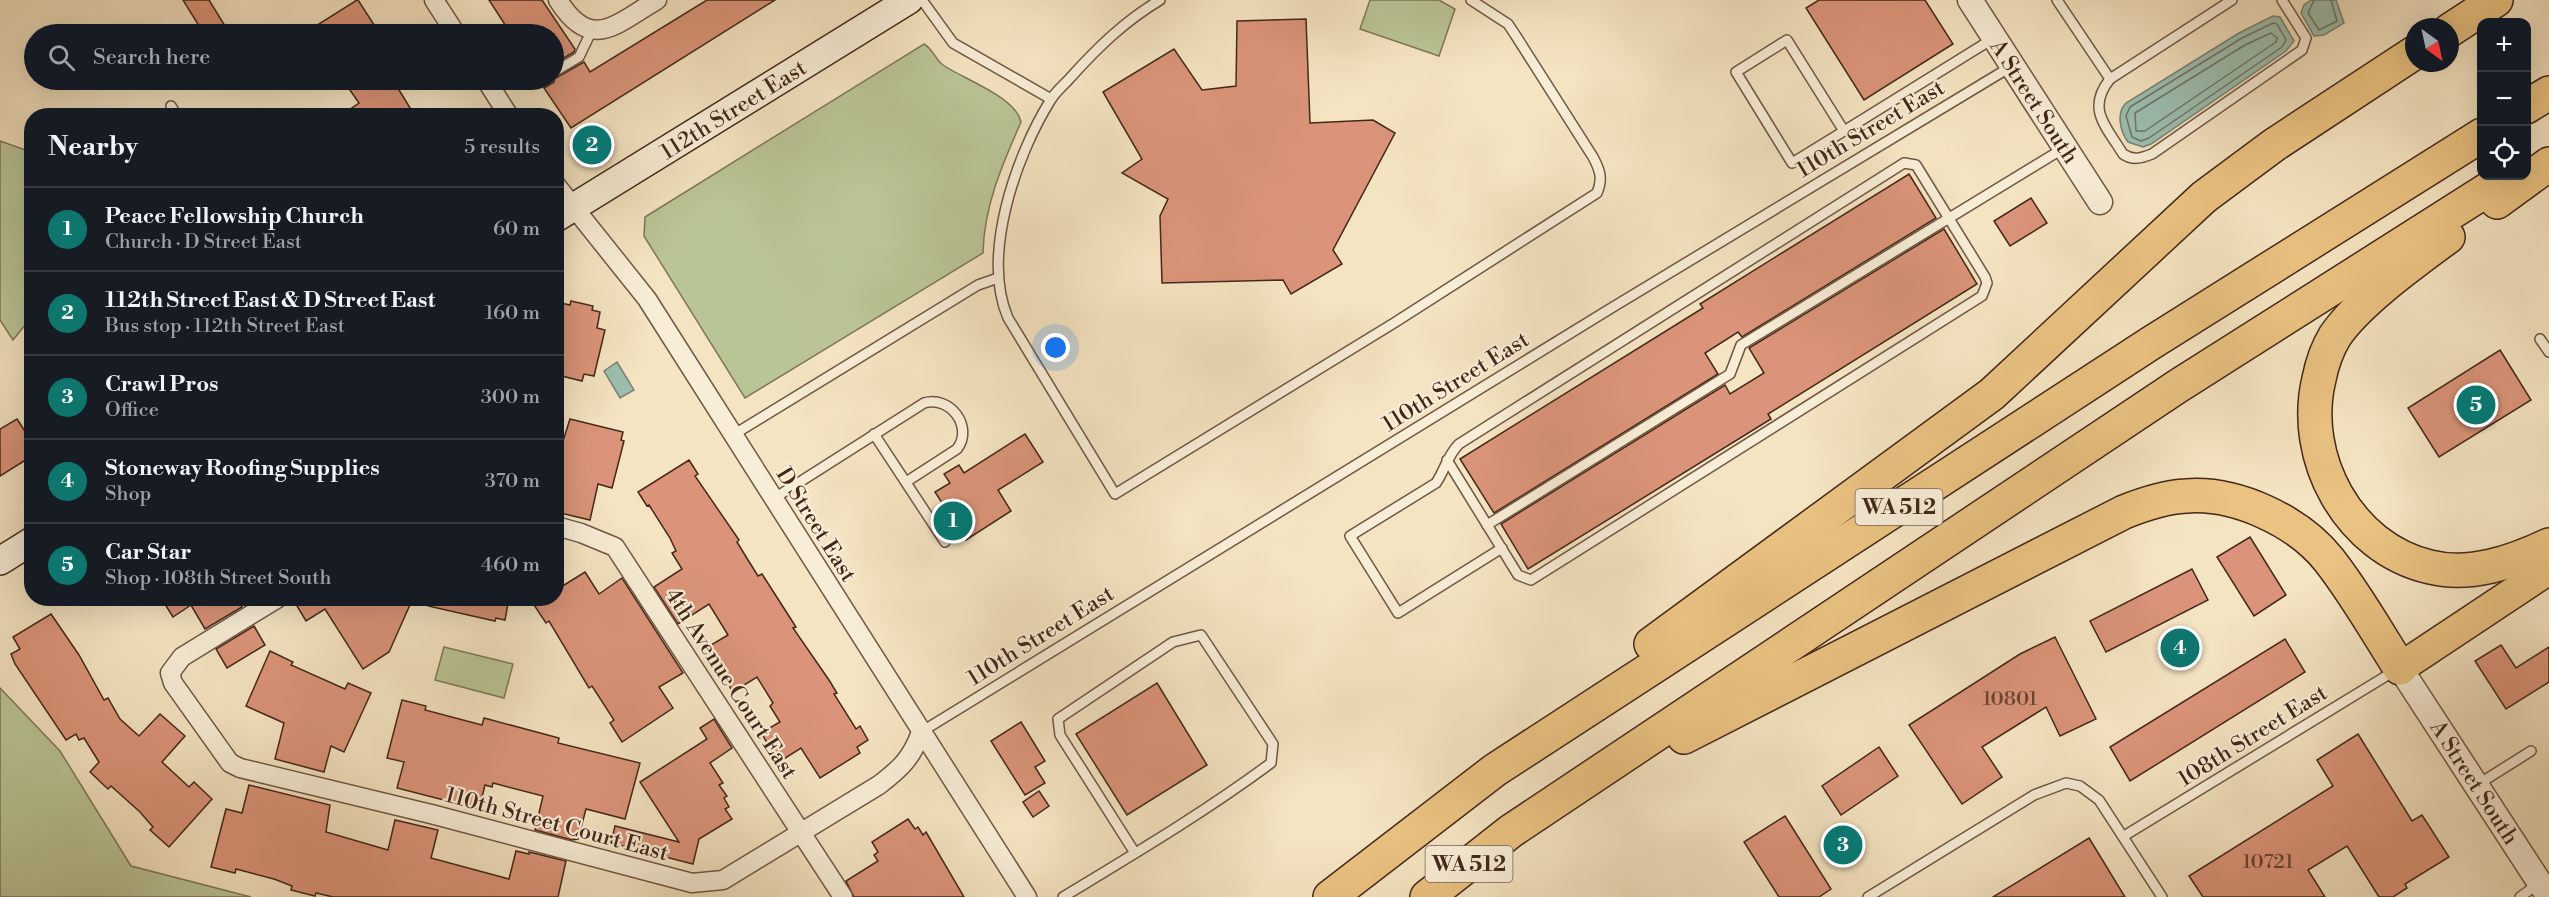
<!DOCTYPE html>
<meta charset="utf-8">
<style>
:root{--surface:#171b24;--page:#20242c;--text:#f1f3f6;--muted:#9ea1a6;--line:#363941;--accent:#0f766e}
body{margin:0;font-family:"Libre Bodoni",serif;background:var(--page);color:var(--text)}
.controls{position:absolute;right:18px;top:18px;display:grid;overflow:hidden;border-radius:12px;box-shadow:0 6px 24px #0002}
.controls button{width:54px;height:54px;display:grid;place-items:center;padding:0;border:0;border-bottom:2px solid var(--line);background:var(--surface);color:var(--text);font:30px sans-serif}
.compass{position:absolute;left:2405px;top:18px;width:54px;height:54px;border-radius:50%;background:var(--surface);box-shadow:0 6px 24px #0002;rotate:147deg}
.you{position:absolute;left:1056px;top:348px;width:21px;height:21px;margin:-15px;border:4px solid #fff;border-radius:50%;background:#1a73e8;box-shadow:0 0 0 9px #1a73e833}
.badge{display:grid;place-items:center;width:39px;height:39px;border-radius:50%;background:var(--accent);color:#fff;font-size:20px;font-weight:700}
.pin{position:absolute;translate:-50% -50%;border:3px solid #fff;box-shadow:0 2px 6px #0006}
.list{margin:0;padding:0;list-style:none}
h2{display:flex;justify-content:space-between;align-items:center;height:78px;margin:0;padding:0 24px;font-size:26px}
h2 small{font-size:20px;font-weight:400;color:var(--muted)}
.list li{display:grid;grid-template-columns:39px 1fr auto;gap:18px;align-items:center;box-sizing:border-box;height:84px;padding:0 24px;border-top:2px solid var(--line)}
.list b{display:block;font-size:22px;white-space:nowrap}
.list p{margin:0;font-size:20px;white-space:nowrap;color:var(--muted)}
.list em{font-size:20px;font-style:normal;color:var(--muted)}
.icon{flex:none;width:33px;height:33px;fill:none;stroke:currentColor;stroke-width:2;stroke-linecap:round;stroke-linejoin:round}
.map{position:relative;flex:none;width:2549px;height:897px;overflow:hidden}
.search{position:absolute;background:var(--surface);box-shadow:0 6px 24px #0002;left:24px;top:24px;width:540px;height:66px;display:flex;align-items:center;gap:15px;box-sizing:border-box;padding:0 21px;border-radius:33px;color:var(--muted);font-size:22px}
.panel{position:absolute;background:var(--surface);box-shadow:0 6px 24px #0002;left:24px;top:108px;width:540px;height:498px;border-radius:24px}
.map>svg:first-child{display:block}
.green{fill:#bac595;stroke:#7e7658;stroke-width:1.5}
.water{fill:#9cbfb1;stroke:#788375;stroke-width:1.5}
.lines{fill:none;stroke-linecap:round;stroke-linejoin:round}
.shore{stroke:#707466;stroke-width:1.5}
.building{fill:#db9479;stroke:#43281a;stroke-width:1.5}
.service-casing{stroke:#705744;stroke-width:12}
.minor-casing{stroke:#705744;stroke-width:21}
.tertiary-casing{stroke:#705744;stroke-width:27}
.secondary-casing{stroke:#43281a;stroke-width:30}
.primary-casing{stroke:#43281a;stroke-width:33}
.motorway-casing{stroke:#43281a;stroke-width:36}
.service{stroke:#f8edd7;stroke-width:9}
.minor{stroke:#f8edd7;stroke-width:18}
.tertiary{stroke:#f8edd7;stroke-width:24}
.secondary{stroke:#f8edd7;stroke-width:27}
.primary{stroke:#eac281;stroke-width:30}
.motorway{stroke:#eac281;stroke-width:33}
.labels{text-anchor:middle;stroke-width:4.5;stroke-linejoin:round;paint-order:stroke}
.number-label{font-size:20px;fill:#694332}
.shield{fill:#f8edd7;stroke:#796353;stroke-width:1.5}
.shield-label{font-size:21px;font-weight:bold;fill:#43281a}
.street-label{font-size:22px;fill:#43281a;stroke:#f8edd7}
</style>
<div class="map">
<svg width="2549" height="897" viewBox="0 0 2549 897">
<rect width="100%" height="100%" fill="#f5e4c2"/>
<filter id="stains"><feTurbulence type="fractalNoise" baseFrequency=".00333" numOctaves="4"/><feColorMatrix values="0 0 0 0 .2 0 0 0 0 .09 0 0 0 0 .02 0 0 0 .5 -.17"/></filter>
<radialGradient id="worn" r=".72"><stop offset=".6" stop-color="#630" stop-opacity="0"/><stop offset="1" stop-color="#630" stop-opacity=".3"/></radialGradient>
<g class="green">
<polygon points="1370,0 1439,0 1455,9 1439,56 1360,29"/>
<path d="M924 44C933 49 935 59 943 65 963 79 1016 97 1021 122 1002 165 984 206 983 253L745 398 644 236 645 217Z"/>
<polygon points="0,141 31,152 31,318 13,340 0,320"/>
<polygon points="444,647 513,664 504,698 435,680"/>
<polygon points="0,688 60,751 131,866 251,897 0,897"/>
</g>
<g class="water">
<polygon points="2311,0 2336,0 2344,23 2324,35 2314,36 2301,13 2304,5"/>
<path d="M2273 16 2280 17 2294 41 2286 51 2151 144 2143 147 2128 142C2120 131 2116 113 2126 103L2239 33Z"/>
<polygon points="617,362 634,390 620,398 604,371"/>
</g>
<g class="lines">
<g class="shore">
<polyline points="2314,0 2308,13 2319,30 2337,21 2331,0"/>
<polygon points="2273,23 2277,24 2286,40 2282,47 2149,138 2141,141 2132,137 2126,116 2130,107 2242,38"/>
<polygon points="2271,33 2277,38 2276,42 2145,131 2136,131 2135,113 2245,45"/>
</g>
</g>
<g class="building">
<polygon points="183,0 209,0 230,34 204,34"/>
<polygon points="358,0 380,34 303,34 357,0"/>
<polygon points="489,0 542,0 575,49 574,52 554,64 554,34 511,34"/>
<polygon points="707,0 775,0 571,128 544,88 554,82 554,79 584,62 590,72"/>
<polygon points="1819,0 1925,0 1953,44 1864,100 1806,8"/>
<polygon points="1306,19 1310,123 1373,120 1395,133 1333,250 1342,264 1291,294 1283,280 1162,283 1160,216 1168,199 1122,173 1142,159 1103,92 1174,49 1202,90 1236,86 1237,21"/>
<polygon points="343,80 393,80 415,116 340,116 359,103"/>
<polygon points="1909,174 1936,218 1742,337 1738,332 1705,353 1718,374 1494,513 1460,459 1703,308 1700,304"/>
<polygon points="2031,198 2047,223 2010,246 1994,221"/>
<polygon points="1944,229 1977,284 1768,414 1771,419 1528,569 1501,524 1725,385 1730,394 1764,373 1749,348"/>
<polygon points="571,301 593,306 592,310 600,312 597,328 605,330 594,376 584,374 582,381 558,375 556,372 556,302 570,305"/>
<polygon points="2500,350 2531,400 2439,457 2408,408"/>
<polygon points="17,419 32,442 32,456 0,476 0,429"/>
<polygon points="570,419 623,432 621,440 624,441 612,488 598,484 590,520 556,512 556,463"/>
<polygon points="1025,434 1043,462 998,490 1011,511 966,540 935,492 950,483 944,474 959,465 964,473"/>
<polygon points="689,460 698,474 695,476 739,540 737,542 748,560 758,576 762,574 787,613 796,627 793,628 829,680 837,693 834,694 856,729 860,726 868,740 857,747 860,753 820,778 801,748 779,762 761,733 780,722 770,706 773,703 757,677 733,692 706,648 728,635 709,604 678,624 654,587 682,569 672,553 676,551 670,538 649,505 647,506 638,492"/>
<polygon points="2250,537 2286,595 2254,616 2217,557"/>
<polygon points="2192,569 2208,600 2106,652 2090,621"/>
<polygon points="585,572 599,594 622,578 683,673 659,687 673,708 622,742 610,723 614,720 592,686 589,688 549,621 546,623 534,605 544,598 556,598 556,590"/>
<polygon points="161,598 237,598 242,607 205,629 191,605 173,617"/>
<polygon points="309,598 413,598 389,652 363,669 325,609 306,621 297,606"/>
<polygon points="428,598 509,598 505,620 496,618 495,621 428,606"/>
<polygon points="51,614 79,655 104,700 108,698 120,719 139,736 160,714 185,736 162,762 189,787 194,782 212,799 169,847 150,830 153,827 140,812 111,786 108,789 90,772 99,762 84,738 79,740 76,734 66,740 15,664 11,654 20,649 13,637"/>
<polygon points="254,626 265,645 227,668 216,649"/>
<polygon points="2055,637 2096,719 2060,736 2046,707 1982,747 2002,777 1962,804 1909,725 2020,654"/>
<polygon points="2285,639 2305,672 2130,781 2110,747"/>
<polygon points="2501,645 2516,668 2549,647 2549,682 2506,709 2475,661"/>
<polygon points="270,651 293,662 291,665 345,689 348,683 371,693 344,752 331,746 324,772 275,759 284,723 246,706"/>
<polygon points="1157,683 1207,765 1127,815 1076,734"/>
<polygon points="402,700 426,706 425,710 482,725 484,718 559,738 558,743 640,763 625,819 586,809 578,839 572,840 535,830 543,796 493,783 492,787 485,785 479,809 397,788 404,762 387,758"/>
<polygon points="714,719 732,748 710,763 723,783 719,785 727,796 724,798 729,807 725,809 732,819 699,839 693,864 611,843 615,826 679,842 640,782 707,739 700,728"/>
<polygon points="1021,722 1045,761 1035,767 1045,783 1025,795 991,741"/>
<polygon points="2358,734 2412,821 2422,815 2449,857 2405,884 2407,888 2393,897 2379,897 2347,846 2308,870 2325,897 2203,897 2189,876 2333,786 2317,760"/>
<polygon points="1879,747 1898,776 1841,815 1822,786"/>
<polygon points="249,785 330,805 326,832 388,850 395,820 438,830 431,858 509,879 516,851 529,854 529,852 566,861 558,897 333,897 316,893 315,896 291,890 292,886 274,879 236,869 235,873 211,867 226,809 242,813"/>
<polygon points="1039,791 1049,806 1033,817 1023,802"/>
<polygon points="1785,816 1831,889 1819,897 1779,897 1744,842"/>
<polygon points="908,819 915,829 918,827 923,835 926,832 964,897 854,897 846,881 878,861 874,855 878,852 872,842"/>
<polygon points="2089,838 2125,897 1993,897"/>
</g>
<g class="lines">
<g class="service-casing">
<g id="service">
<polyline points="922,0 953,43 1051,99"/>
<path d="M1160 0C1125 21 1098 47 1071 77 1064 85 1055 92 1050 101 1016 156 981 255 1008 318L1115 494 1394 323 1597 193C1603 179 1600 170 1593 157L1516 36 1508 24 1471 0"/>
<polyline points="2057,0 2110,79 2232,0"/>
<polyline points="554,72 579,57 592,30"/>
<path d="M2110 79C2086 109 2106 126 2123 154 2133 161 2142 158 2152 154L2302 50 2306 38 2282 0"/>
<polyline points="540,81 542,80"/>
<polyline points="171,106 177,116"/>
<polyline points="1844,131 1792,163 1736,72 1787,40 1844,131 1994,38"/>
<polyline points="2540,339 2549,352"/>
<polyline points="874,434 945,542"/>
<polyline points="733,435 978,285 998,278"/>
<path d="M1447 460 1518 575 1531 580 1982 296 1987 283 1985 277 1916 165 1904 163 1459 444C1447 456 1445 470 1436 483L1350 536 1398 613 1502 548"/>
<path d="M773 499 924 403C950 395 974 427 957 449L906 482"/>
<polyline points="1487,525 1730,374 1741,345 2064,148"/>
<polyline points="921,732 1613,307 2012,66"/>
<polyline points="2477,785 2531,751"/>
<polyline points="2124,836 2396,670"/>
<path d="M1063 897C1134 854 1205 812 1271 763L1273 744 1201 635 1173 642 1058 719 1060 735 1135 853"/>
<polyline points="1868,897 2034,795 2066,783 2080,786 2099,800 2162,897"/>
<polyline points="2520,897 2538,884"/>
</g>
</g>
<g class="minor-casing">
<g id="minor">
<polyline points="434,0 456,34"/>
<path d="M558 0C591 53 616 24 657 0"/>
<polyline points="486,80 509,116"/>
<polyline points="556,185 647,299 1027,897"/>
<polyline points="556,526 581,533 615,547 843,897"/>
<path d="M278 598 182 657 170 673 173 683 230 763 240 768 431 814 692 883 723 880 879 785C900 769 912 758 921 732"/>
</g>
</g>
<g class="tertiary-casing">
<g id="tertiary">
<polyline points="1970,0 2100,202"/>
<polyline points="2400,668 2549,897"/>
</g>
</g>
<g class="secondary-casing">
<g id="secondary">
<polyline points="556,218 909,0"/>
<polyline points="0,561 32,541"/>
</g>
</g>
<g class="primary-casing">
<polyline id="primary" points="2400,668 2549,569"/>
</g>
<g class="motorway-casing">
<g id="motorway">
<polyline points="2450,30 2496,0"/>
<polyline points="2526,107 2549,93"/>
<polyline points="2497,202 2549,164"/>
<path d="M2448 237C2414 262 2358 302 2335 336 2327 349 2322 364 2319 379 2300 457 2348 548 2430 567 2470 577 2513 562 2549 545"/>
<polyline points="1651,644 1992,394 2204,197 2274,145 2414,53"/>
<path d="M1684 737 2124 512C2144 504 2165 497 2186 496 2236 492 2298 521 2329 560 2355 593 2377 632 2400 668"/>
<polyline points="1330,897 1495,770 2151,343 2482,135"/>
<polyline points="1427,897 1511,831 2178,386 2509,176"/>
</g>
</g>
<use href="#service" class="service"/>
<use href="#minor" class="minor"/>
<use href="#tertiary" class="tertiary"/>
<use href="#secondary" class="secondary"/>
<use href="#primary" class="primary"/>
<use href="#motorway" class="motorway"/>
</g>
<g class="labels">
<g class="number-label">
<text x="2010" y="705">10801</text>
<text x="2268" y="868">10721</text>
</g>
<g class="shield">
<rect x="1855.5" y="489" width="87" height="36" rx="4.5"/>
<rect x="1425.5" y="846" width="87" height="36" rx="4.5"/>
</g>
<g class="shield-label">
<text x="1899" y="514">WA 512</text>
<text x="1469" y="871">WA 512</text>
</g>
<g class="street-label">
<text transform="translate(2035 101) rotate(57)" y="8">A Street South</text>
<text transform="translate(733 109) rotate(-32)" y="8">112th Street East</text>
<text transform="translate(1870 128) rotate(-31)" y="8">110th Street East</text>
<text transform="translate(1455 381) rotate(-32)" y="8">110th Street East</text>
<text transform="translate(817 524) rotate(58)" y="8">D Street East</text>
<text transform="translate(1040 635) rotate(-32)" y="8">110th Street East</text>
<text transform="translate(732 683) rotate(57)" y="8">4th Avenue Court East</text>
<text transform="translate(2252 735) rotate(-32)" y="8">108th Street East</text>
<text transform="translate(2475 782) rotate(57)" y="8">A Street South</text>
<text transform="translate(557 823) rotate(15)" y="8">110th Street Court East</text>
</g>
</g>
<rect width="100%" height="100%" filter="url(#stains)"/>
<rect width="100%" height="100%" fill="url(#worn)"/>
</svg>
<div class="controls">
<button>+</button>
<button>−</button>
<button><svg class="icon" aria-label="locate" viewBox="0 0 24 24"><circle cx="12" cy="12" r="6"/><path d="M12 2v4M12 18v4M2 12h4M18 12h4"/></svg></button>
</div>
<svg class="compass" viewBox="-18 -18 36 36"><path d="M0-13l5 13h-10z" fill="#e53935"/><path d="M0 13l5-13h-10z" fill="#9ea1a6"/></svg>
<div class="you"></div>
<div class="pin badge" style="left:953px;top:521px">1</div>
<div class="pin badge" style="left:592px;top:145px">2</div>
<div class="pin badge" style="left:1843px;top:845px">3</div>
<div class="pin badge" style="left:2180px;top:648px">4</div>
<div class="pin badge" style="left:2476px;top:405px">5</div>
<div class="search"><svg class="icon" aria-label="search" viewBox="0 0 24 24"><circle cx="10" cy="10" r="6"/><path d="M15 15l6 6"/></svg>Search here</div>
<section class="panel">
<h2>Nearby<small>5 results</small></h2>
<ul class="list">
<li><span class="badge">1</span><div><b>Peace Fellowship Church</b><p>Church · D Street East</p></div><em>60 m</em></li>
<li><span class="badge">2</span><div><b>112th Street East &amp; D Street East</b><p>Bus stop · 112th Street East</p></div><em>160 m</em></li>
<li><span class="badge">3</span><div><b>Crawl Pros</b><p>Office</p></div><em>300 m</em></li>
<li><span class="badge">4</span><div><b>Stoneway Roofing Supplies</b><p>Shop</p></div><em>370 m</em></li>
<li><span class="badge">5</span><div><b>Car Star</b><p>Shop · 108th Street South</p></div><em>460 m</em></li>
</ul>
</section>
</div>
